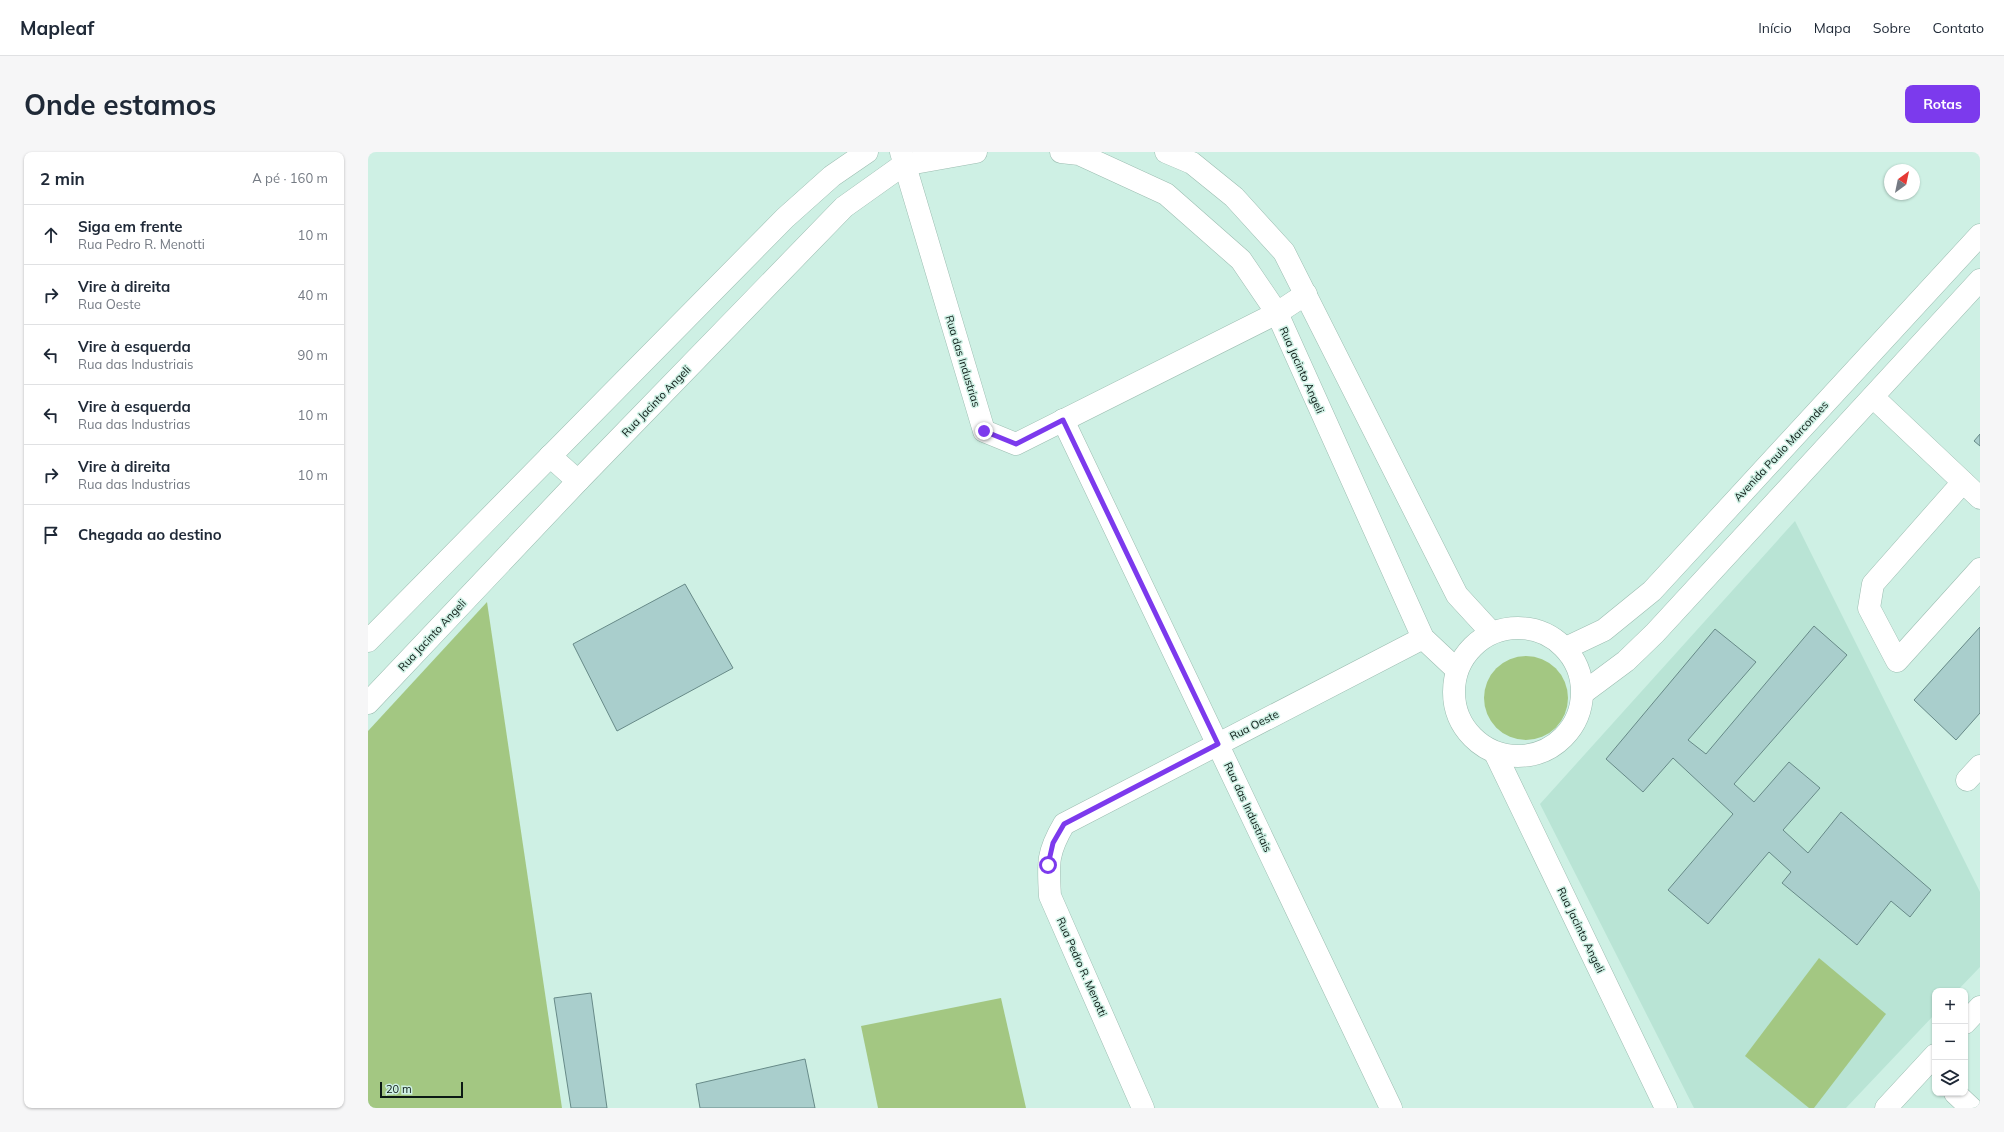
<!DOCTYPE html>
<html lang="pt">
<meta charset="utf-8">
<style>
:root{--surface:#fff;--page:#f6f6f7;--text:#1f2937;--muted:#747a83;--line:#e0e1e3;--accent:#7c3aed}
body{margin:0;font-family:Mulish,sans-serif;background:var(--page);color:var(--text)}
.controls{position:absolute;right:12px;bottom:12px;display:grid;overflow:hidden;border-radius:8px;box-shadow:0 1px 3px #0004}
.controls button{width:36px;height:36px;display:grid;place-items:center;padding:0;border:0;border-bottom:1px solid var(--line);background:var(--surface);color:var(--text);font:20px sans-serif}
.compass{position:absolute;left:1516px;top:12px;width:36px;height:36px;border-radius:50%;background:var(--surface);box-shadow:0 1px 3px #0004;rotate:33deg}
.scale{position:absolute;left:12px;bottom:10px;width:83px;box-sizing:border-box;padding-left:4px;border:2px solid #0c1915;border-top:0;font-size:11px;line-height:14px;white-space:nowrap;color:#0c1915;-webkit-text-stroke:3px #cef0e4;paint-order:stroke}
.stop{position:absolute;width:12px;height:12px;margin:-9px;border:3px solid #7c3aed;border-radius:50%;background:#fff}
.stop.end{background:#7c3aed;border-color:#fff;box-shadow:0 1px 4px #0008}
.list{margin:0;padding:0;list-style:none}
h2{display:flex;justify-content:space-between;align-items:center;height:52px;margin:0;padding:0 16px;font-size:17px}
h2 small{font-size:13px;font-weight:400;color:var(--muted)}
.list li{display:grid;grid-template-columns:26px 1fr auto;gap:12px;align-items:center;box-sizing:border-box;height:60px;padding:0 16px;border-top:1px solid var(--line)}
.list b{display:block;font-size:15px;white-space:nowrap}
.list p{margin:0;font-size:13px;white-space:nowrap;color:var(--muted)}
.list em{font-size:13px;font-style:normal;color:var(--muted)}
.icon{flex:none;width:22px;height:22px;fill:none;stroke:currentColor;stroke-width:2;stroke-linecap:round;stroke-linejoin:round}
.map{position:relative;flex:none;width:1612px;height:956px;overflow:hidden;border-radius:8px}
header{display:flex;align-items:center;gap:24px;box-sizing:border-box;height:56px;padding:0 20px;background:var(--surface);border-bottom:1px solid var(--line)}
header strong{font-size:19px}
nav{display:flex;gap:22px;margin-inline-start:auto;font-size:14px}
.intro{display:flex;align-items:center;justify-content:space-between;box-sizing:border-box;height:96px;padding:0 24px}
h1{margin:0;font-size:28px}
.button{padding:10px 18px;border-radius:8px;background:var(--accent);color:#fff;font-size:14px;font-weight:700}
main{display:flex;gap:24px;padding:0 24px}
aside{flex:1;background:var(--surface);border-radius:8px;box-shadow:0 1px 3px #0004}
.map>svg:first-child{display:block}
.built{fill:#b9e4d5}
.green{fill:#a3c782}
.building{fill:#a9cecc;stroke:#678a88}
.lines{fill:none;stroke-linecap:round;stroke-linejoin:round}
.minor-casing{stroke:#9cbdb1;stroke-width:23}
.minor{stroke:#fff;stroke-width:22}
.route{stroke:#7c3aed;stroke-width:5}
.labels{text-anchor:middle;stroke-width:3;stroke-linejoin:round;paint-order:stroke}
.street-label{font-size:11px;fill:#0c1915;stroke:#cef0e4}
</style>
<header>
<strong>Mapleaf</strong>
<nav><a>Início</a><a>Mapa</a><a>Sobre</a><a>Contato</a></nav>
</header>
<div class="intro"><h1>Onde estamos</h1><a class="button">Rotas</a></div>
<main>
<aside>
<h2>2 min<small>A pé · 160 m</small></h2>
<ul class="list">
<li><svg class="icon" aria-label="ahead" viewBox="0 0 24 24"><path d="M12 20V5M6 11l6-6 6 6"/></svg><div><b>Siga em frente</b><p>Rua Pedro R. Menotti</p></div><em>10 m</em></li>
<li><svg class="icon" aria-label="right" viewBox="0 0 24 24"><path d="M7 20v-9h11M14 6l5 5-5 5"/></svg><div><b>Vire à direita</b><p>Rua Oeste</p></div><em>40 m</em></li>
<li><svg class="icon" aria-label="left" viewBox="0 0 24 24"><path d="M17 20v-9H6M10 6l-5 5 5 5"/></svg><div><b>Vire à esquerda</b><p>Rua das Industriais</p></div><em>90 m</em></li>
<li><svg class="icon" aria-label="left" viewBox="0 0 24 24"><path d="M17 20v-9H6M10 6l-5 5 5 5"/></svg><div><b>Vire à esquerda</b><p>Rua das Industrias</p></div><em>10 m</em></li>
<li><svg class="icon" aria-label="right" viewBox="0 0 24 24"><path d="M7 20v-9h11M14 6l5 5-5 5"/></svg><div><b>Vire à direita</b><p>Rua das Industrias</p></div><em>10 m</em></li>
<li><svg class="icon" aria-label="arrive" viewBox="0 0 24 24"><path d="M6 21V4h12l-3 4 3 4H6"/></svg><div><b>Chegada ao destino</b></div></li>
</ul>
</aside>
<div class="map">
<svg width="1612" height="956" viewBox="0 0 1612 956">
<rect width="100%" height="100%" fill="#cef0e4"/>
<polygon class="built" points="1427,369 1612,740 1612,815 1589,839 1567,839 1567,862 1478,956 1326,956 1172,652"/>
<g class="green">
<polygon points="119,450 194,956 0,956 0,579"/>
<circle cx="1158" cy="546" r="42"/>
<polygon points="1451,806 1518,862 1446,956 1441,956 1377,904"/>
<polygon points="633,846 658,956 510,956 493,874"/>
</g>
<g class="building">
<polygon points="1612,282 1612,294 1606,289"/>
<polygon points="317,432 365,516 249,579 205,492"/>
<polygon points="1446,474 1479,503 1366,632 1386,650 1421,610 1452,636 1415,678 1440,701 1473,660 1563,738 1542,765 1523,749 1489,793 1414,731 1423,720 1401,700 1340,772 1300,738 1365,662 1305,606 1275,640 1238,607 1347,477 1388,510 1320,588 1338,602"/>
<polygon points="1612,475 1612,561 1588,588 1546,548"/>
<polygon points="223,841 239,956 203,956 186,846"/>
<polygon points="437,907 447,956 332,956 328,932"/>
</g>
<g class="lines">
<g class="minor-casing">
<g id="minor">
<polyline points="533,0 616,279 648,292 909,161 938,142"/>
<polyline points="693,0 711,2 798,42 873,108 909,161 1055,486 1088,517"/>
<polyline points="798,0 824,11 866,45 916,100 1089,443 1123,480"/>
<polyline points="1505,245 1612,346"/>
<polyline points="695,268 1023,956"/>
<polyline points="182,304 210,329"/>
<polyline points="1595,330 1505,432 1501,456 1529,509 1612,417"/>
<circle cx="1150" cy="540" r="64"/>
<polyline points="0,489 417,66 464,24 499,0"/>
<polyline points="1198,496 1236,478 1284,439 1612,83"/>
<polyline points="1215,541 1258,509 1287,481 1612,128"/>
<polyline points="0,551 210,329 476,55 535,13 608,0"/>
<polyline points="1127,601 1298,956"/>
<polyline points="1599,628 1612,614"/>
<polyline points="1597,871 1612,855"/>
<polyline points="1587,941 1603,956"/>
<path d="M775 956 682 744C680 711 679 701 696 672L1055 486"/>
<polyline points="1518,956 1567,903"/>
</g>
</g>
<use href="#minor" class="minor"/>
</g>
<g class="lines">
<polyline class="route" points="616,279 648,292 695,268 850,592 696,672 685,691 680,713"/>
</g>
<g class="labels">
<g class="street-label">
<text transform="translate(595 209) rotate(73)" y="4">Rua das Industrias</text>
<text transform="translate(934 218) rotate(66)" y="4">Rua Jacinto Angeli</text>
<text transform="translate(288 249) rotate(-46)" y="4">Rua Jacinto Angeli</text>
<text transform="translate(1413 299) rotate(-47)" y="4">Avenida Paulo Marcondes</text>
<text transform="translate(64 483) rotate(-47)" y="4">Rua Jacinto Angeli</text>
<text transform="translate(886 573) rotate(-27)" y="4">Rua Oeste</text>
<text transform="translate(880 655) rotate(65)" y="4">Rua das Industriais</text>
<text transform="translate(1213 778) rotate(64)" y="4">Rua Jacinto Angeli</text>
<text transform="translate(714 815) rotate(66)" y="4">Rua Pedro R. Menotti</text>
</g>
</g>
</svg>
<div class="controls">
<button>+</button>
<button>−</button>
<button><svg class="icon" aria-label="layers" viewBox="0 0 24 24"><path d="M12 4l9 5-9 5-9-5zM3 14l9 5 9-5"/></svg></button>
</div>
<svg class="compass" viewBox="-18 -18 36 36"><path d="M0-13l5 13h-10z" fill="#e53935"/><path d="M0 13l5-13h-10z" fill="#747a83"/></svg>
<div class="scale">20 m</div>
<div class="stop" style="left:680px;top:713px"></div>
<div class="stop end" style="left:616px;top:279px"></div>
</div>
</main>
